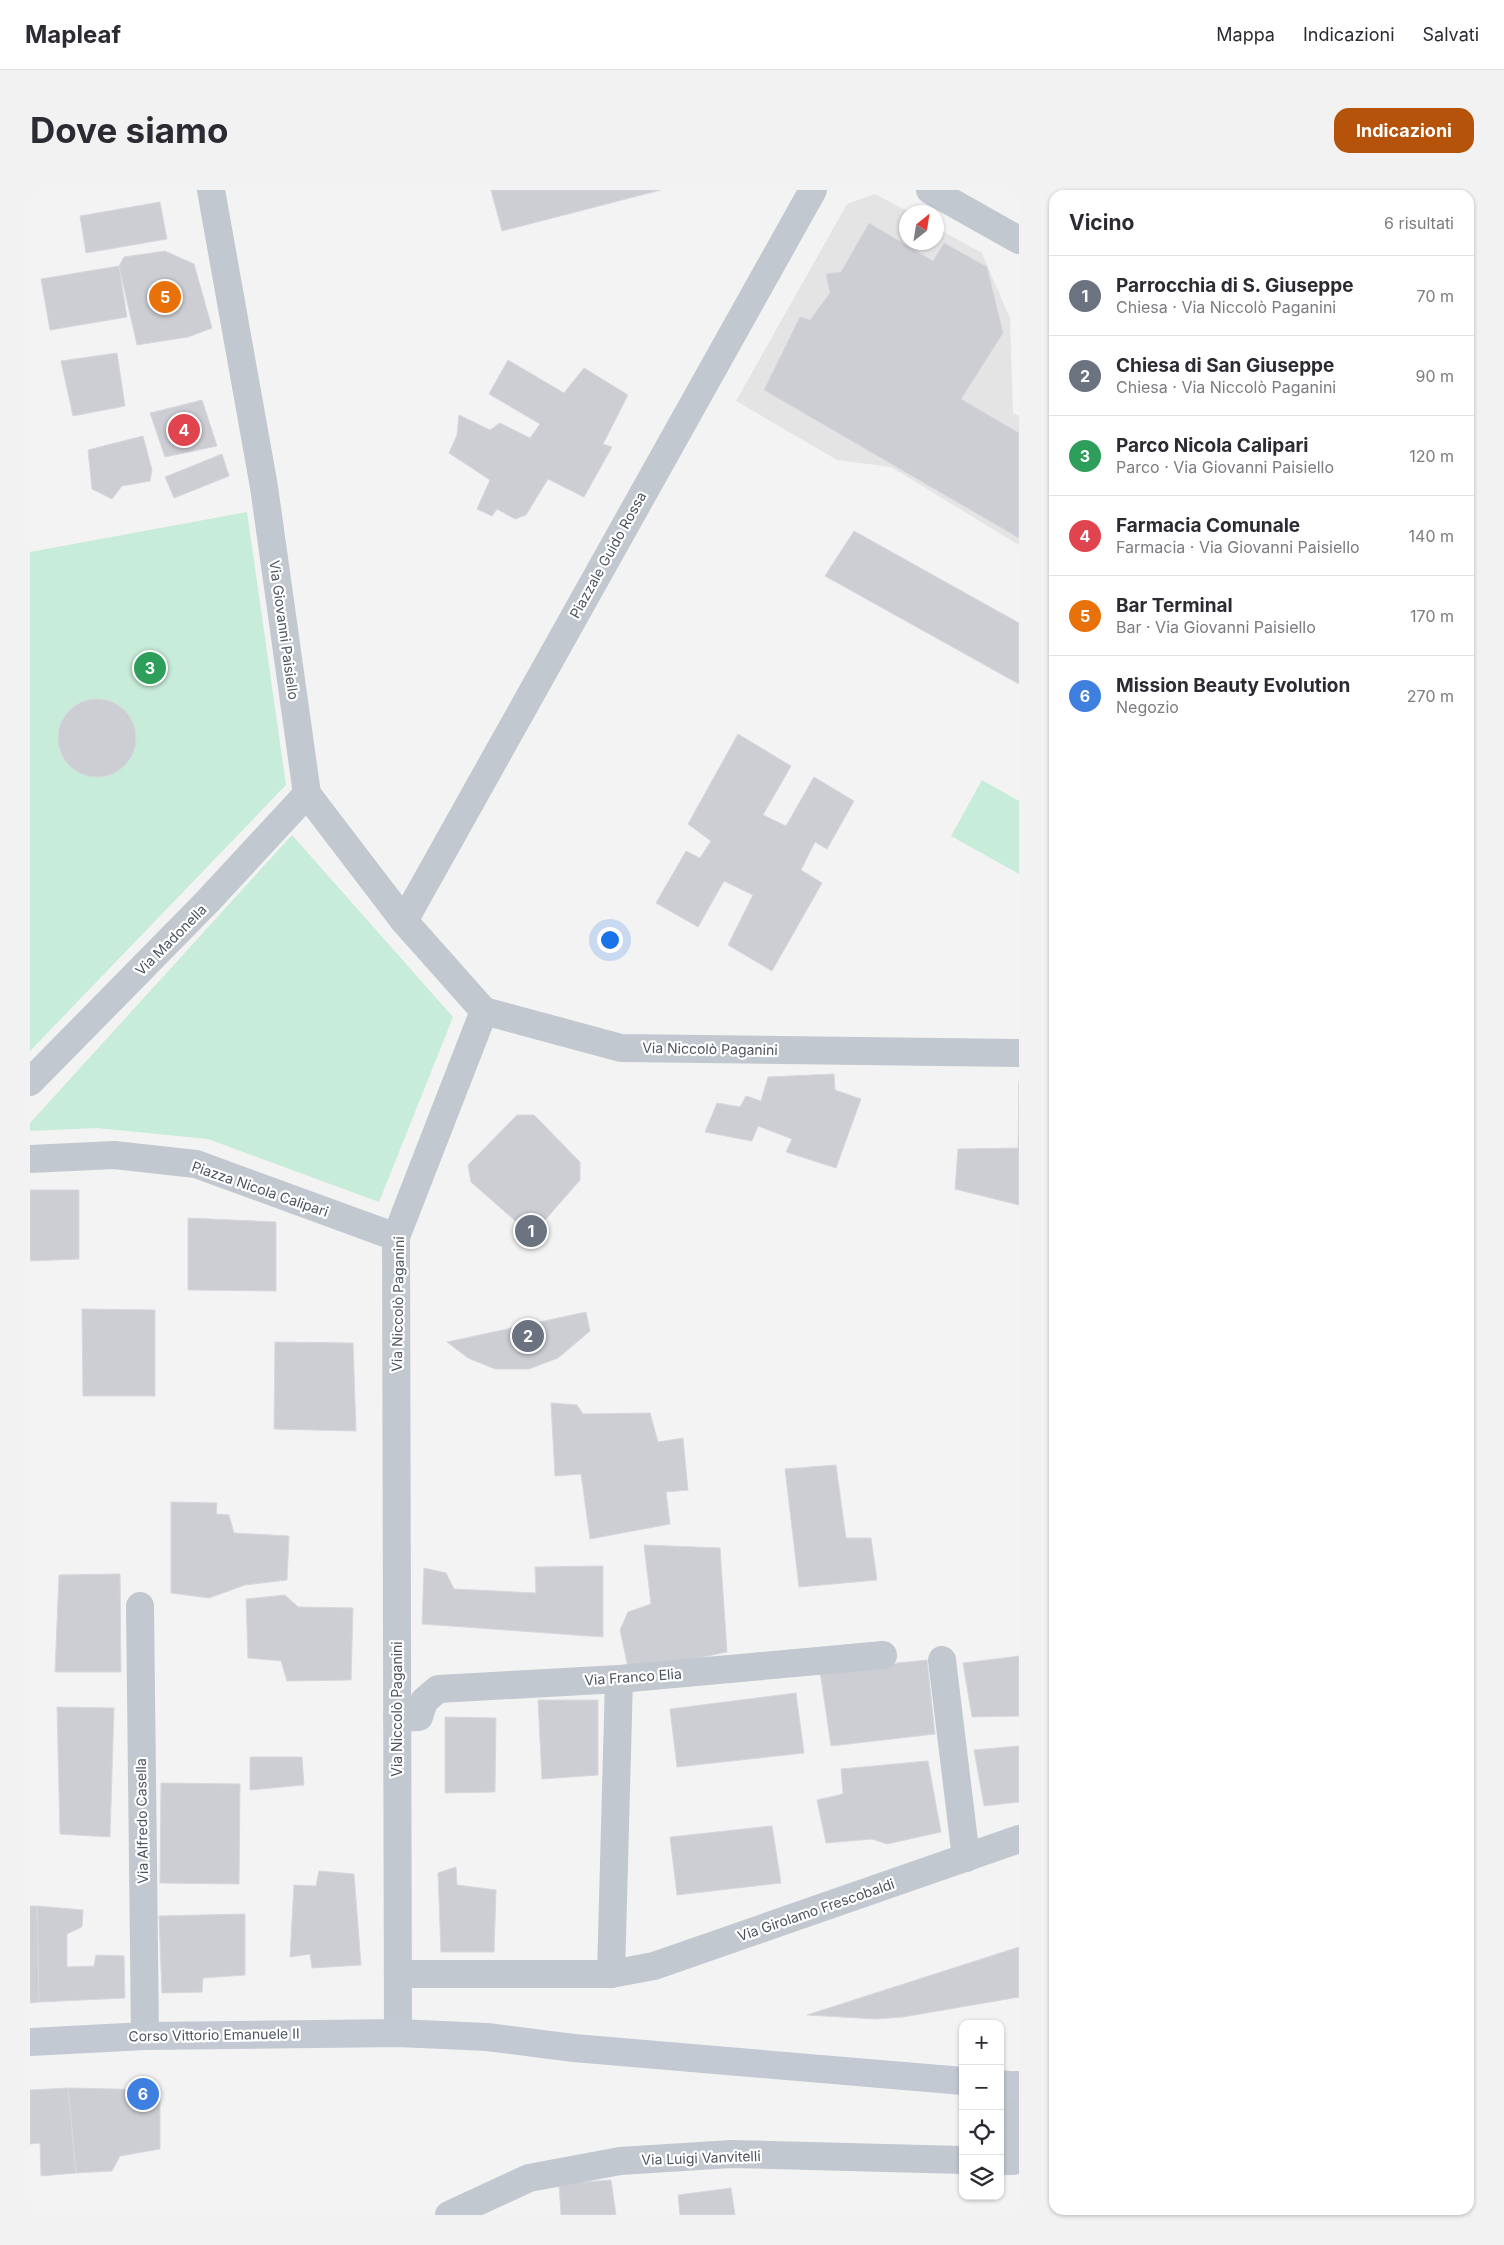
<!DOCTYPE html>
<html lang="it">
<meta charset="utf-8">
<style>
:root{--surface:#fff;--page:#f2f2f3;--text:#2b2b33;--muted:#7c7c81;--line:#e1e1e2;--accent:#b45309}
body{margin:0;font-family:Inter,sans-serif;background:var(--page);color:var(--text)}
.controls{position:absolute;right:15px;bottom:15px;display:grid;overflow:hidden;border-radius:10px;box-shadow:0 1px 4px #0004}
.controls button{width:45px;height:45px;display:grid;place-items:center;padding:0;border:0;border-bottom:1px solid var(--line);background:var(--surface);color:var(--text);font:25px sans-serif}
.compass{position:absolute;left:869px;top:15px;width:45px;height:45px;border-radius:50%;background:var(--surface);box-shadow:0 1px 4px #0004;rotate:30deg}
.you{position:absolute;left:579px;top:749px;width:18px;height:18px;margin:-12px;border:4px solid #fff;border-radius:50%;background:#1a73e8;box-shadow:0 0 0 8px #1a73e833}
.badge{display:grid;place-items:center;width:32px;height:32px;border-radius:50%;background:var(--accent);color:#fff;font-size:16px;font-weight:700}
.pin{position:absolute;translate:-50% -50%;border:2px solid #fff;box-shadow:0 1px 5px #0006}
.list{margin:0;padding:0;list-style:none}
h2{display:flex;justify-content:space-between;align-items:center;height:65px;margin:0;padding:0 20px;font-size:21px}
h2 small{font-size:16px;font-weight:400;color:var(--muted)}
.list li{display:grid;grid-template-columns:32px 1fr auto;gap:15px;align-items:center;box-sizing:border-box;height:80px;padding:0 20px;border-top:1px solid var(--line)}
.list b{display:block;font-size:19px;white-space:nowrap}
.list p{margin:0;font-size:16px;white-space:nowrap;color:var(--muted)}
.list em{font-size:16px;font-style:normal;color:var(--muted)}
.icon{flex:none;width:28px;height:28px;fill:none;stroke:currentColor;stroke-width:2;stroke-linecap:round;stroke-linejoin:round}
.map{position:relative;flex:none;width:989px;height:2025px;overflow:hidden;border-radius:15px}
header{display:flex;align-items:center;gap:30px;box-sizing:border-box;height:70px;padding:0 25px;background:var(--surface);border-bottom:1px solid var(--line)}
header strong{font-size:24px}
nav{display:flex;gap:28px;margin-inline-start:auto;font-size:18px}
.intro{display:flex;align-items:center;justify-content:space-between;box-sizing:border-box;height:120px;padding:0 30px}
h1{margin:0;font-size:35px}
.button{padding:12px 22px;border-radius:15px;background:var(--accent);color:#fff;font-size:18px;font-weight:700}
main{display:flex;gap:30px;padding:0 30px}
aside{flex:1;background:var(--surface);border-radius:15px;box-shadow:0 1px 4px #0004}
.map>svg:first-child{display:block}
.education{fill:#e5e4e4}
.green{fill:#c7ecd9}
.building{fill:#cdced4;stroke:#d7d8dd}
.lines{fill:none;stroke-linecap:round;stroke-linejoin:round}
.minor{stroke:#c2c8cf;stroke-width:28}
.secondary{stroke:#c3c9d3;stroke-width:28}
.labels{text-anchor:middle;stroke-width:4.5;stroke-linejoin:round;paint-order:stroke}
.street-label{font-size:14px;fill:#4c545e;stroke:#fff}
</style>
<header>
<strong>Mapleaf</strong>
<nav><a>Mappa</a><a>Indicazioni</a><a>Salvati</a></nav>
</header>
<div class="intro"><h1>Dove siamo</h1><a class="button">Indicazioni</a></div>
<main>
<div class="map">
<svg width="989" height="2025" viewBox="0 0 989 2025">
<rect width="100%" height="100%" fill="#f4f3f3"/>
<polygon class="education" points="845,4 879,22 876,22 876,52 906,52 907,38 952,63 980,128 983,223 989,226 989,355 861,277 807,270 706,211 817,14"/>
<g class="green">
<polygon points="217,322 256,595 0,861 0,362"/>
<polygon points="952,590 989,611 989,684 921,646"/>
<polygon points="262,645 423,827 349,1012 178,949 66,938 0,941 0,933"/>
</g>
<g class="building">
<polygon points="461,0 631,0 472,41"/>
<polygon points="130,12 137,49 56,63 50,26"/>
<polygon points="839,33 903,71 914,53 957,77 973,143 931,209 989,243 989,348 734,200 770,127 780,130 800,103 796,84 811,82"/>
<polygon points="135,61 164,74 182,138 158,147 107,155 89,76 94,67"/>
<polygon points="89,76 97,127 20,140 11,89"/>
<polygon points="87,163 95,216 43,226 31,171"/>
<polygon points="478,170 534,203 554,178 598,205 573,254 582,257 554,307 518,289 496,325 485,329 467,319 462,326 447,319 460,290 419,263 427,245 429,225 460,240 470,233 500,248 510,234 459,204"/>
<polygon points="172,210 187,256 135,267 120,223"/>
<polygon points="113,246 122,280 120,291 92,296 82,309 62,299 58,260"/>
<polygon points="192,264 199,286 144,308 135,287"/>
<polygon points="824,341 989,433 989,494 795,386"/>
<circle cx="67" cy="548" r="39"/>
<polygon points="708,544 761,576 733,625 756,636 784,587 824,611 797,659 785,652 771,680 792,693 742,781 698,755 723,705 694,691 668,737 626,713 656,661 670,668 681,651 658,634"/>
<polygon points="804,884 805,900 831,909 806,978 756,962 762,949 728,936 722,951 675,942 687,913 710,917 716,906 731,911 738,887"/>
<polygon points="989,891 989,1015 925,999 928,959 988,958"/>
<polygon points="487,925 504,925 550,972 550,990 515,1030 491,1036 441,992 438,975"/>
<polygon points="0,1000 49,1000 49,1069 0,1071"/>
<polygon points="158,1028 246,1032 246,1101 158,1100"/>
<polygon points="52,1119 125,1120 125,1206 53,1206"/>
<polygon points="556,1122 560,1141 528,1168 499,1179 465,1179 438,1168 417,1152"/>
<polygon points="245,1152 323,1153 326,1241 244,1239"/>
<polygon points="521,1213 547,1215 553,1224 620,1223 628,1252 653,1248 658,1300 636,1302 640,1334 560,1349 551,1284 525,1286"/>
<polygon points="806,1275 816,1348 841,1348 847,1390 769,1397 755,1279"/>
<polygon points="141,1312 187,1313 186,1324 199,1325 204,1343 259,1346 257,1390 215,1395 179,1408 141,1403"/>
<polygon points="614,1355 690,1358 697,1462 599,1482 590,1440 598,1422 621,1414"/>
<polygon points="573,1376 573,1447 392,1434 394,1378 416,1383 424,1399 506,1403 505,1377"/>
<polygon points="90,1384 91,1482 25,1482 29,1385"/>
<polygon points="255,1405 268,1417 323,1418 321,1490 257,1491 251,1471 218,1468 216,1409"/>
<polygon points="989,1466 989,1526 942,1527 933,1473"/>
<polygon points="897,1470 905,1544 801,1556 790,1481"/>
<polygon points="766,1503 774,1563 647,1577 640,1519"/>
<polygon points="508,1510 568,1510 568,1585 512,1589"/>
<polygon points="27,1517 84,1518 80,1647 30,1644"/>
<polygon points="415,1527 466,1528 465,1602 415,1603"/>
<polygon points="989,1556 989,1612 954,1616 944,1560"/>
<polygon points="220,1567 272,1567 274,1595 220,1600"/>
<polygon points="898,1571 911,1642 857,1654 842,1649 796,1653 787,1610 813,1604 811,1579"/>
<polygon points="131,1593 210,1594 209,1694 130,1693"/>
<polygon points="742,1636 751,1693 647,1705 640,1647"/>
<polygon points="426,1677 427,1695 466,1700 464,1762 411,1762 408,1683"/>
<polygon points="289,1681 324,1684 331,1775 282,1778 280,1764 260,1767 264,1695 286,1696"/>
<polygon points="0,1716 7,1716 9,1812 0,1813"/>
<polygon points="7,1716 53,1720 52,1737 37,1744 37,1777 64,1776 66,1765 94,1766 95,1808 9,1812"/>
<polygon points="215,1724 215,1785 173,1788 172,1802 132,1803 129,1726"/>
<polygon points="989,1757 989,1807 873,1827 846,1829 777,1825"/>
<polygon points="38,1898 130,1900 130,1959 90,1966 82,1981 46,1983"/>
<polygon points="38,1898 46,1983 11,1986 10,1953 0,1954 0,1900"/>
<polygon points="581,1990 586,2025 531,2025 529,1994"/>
<polygon points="701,1998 705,2025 650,2025 648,2005"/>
</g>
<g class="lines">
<g class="minor">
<polyline points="181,0 234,297 277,604 374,731 454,821"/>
<polyline points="900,0 989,50"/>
<polyline points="374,731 783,0"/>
<polyline points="454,821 591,858 989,863"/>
<polyline points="0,892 177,712 277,604"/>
<polyline points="0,969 84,965 166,974 366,1047"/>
<polyline points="110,1416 115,1846"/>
<polyline points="912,1470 936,1668"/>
<polyline points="367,1528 389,1527 394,1511 408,1499 589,1489 853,1465"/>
<polyline points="368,1784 581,1784 624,1776 989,1649"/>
<polyline points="581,1784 589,1489"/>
<polyline points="368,1843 366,1047 454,821"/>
<polyline points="970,1971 983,1971 987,1895"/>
<polyline points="419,2025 499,1988 590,1971 701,1964 933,1970"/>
</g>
<g class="secondary">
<polyline points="0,1852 115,1846 368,1843 457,1847 544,1858 933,1891"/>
<polyline points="970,1894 989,1896"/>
</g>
</g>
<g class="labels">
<g class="street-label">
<text transform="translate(578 365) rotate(-61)" y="5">Piazzale Guido Rossa</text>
<text transform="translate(254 440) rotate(82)" y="5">Via Giovanni Paisiello</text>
<text transform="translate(141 750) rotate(-45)" y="5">Via Madonella</text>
<text transform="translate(680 859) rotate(1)" y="5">Via Niccolò Paganini</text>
<text transform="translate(230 999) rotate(19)" y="5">Piazza Nicola Calipari</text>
<text transform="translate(368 1114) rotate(-89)" y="5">Via Niccolò Paganini</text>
<text transform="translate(603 1487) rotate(-4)" y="5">Via Franco Elia</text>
<text transform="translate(367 1519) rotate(-90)" y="5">Via Niccolò Paganini</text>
<text transform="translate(112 1631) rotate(-91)" y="5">Via Alfredo Casella</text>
<text transform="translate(786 1720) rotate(-19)" y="5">Via Girolamo Frescobaldi</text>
<text transform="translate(184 1845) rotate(-1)" y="5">Corso Vittorio Emanuele II</text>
<text transform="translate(671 1968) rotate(-2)" y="5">Via Luigi Vanvitelli</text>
</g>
</g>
</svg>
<div class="controls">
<button>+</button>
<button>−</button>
<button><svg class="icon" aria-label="locate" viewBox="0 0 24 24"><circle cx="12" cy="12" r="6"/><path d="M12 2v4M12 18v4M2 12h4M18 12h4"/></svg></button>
<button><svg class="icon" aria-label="layers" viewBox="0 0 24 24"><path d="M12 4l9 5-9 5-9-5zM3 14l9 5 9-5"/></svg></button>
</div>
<svg class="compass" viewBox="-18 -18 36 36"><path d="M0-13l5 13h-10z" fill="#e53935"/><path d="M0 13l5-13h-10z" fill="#7c7c81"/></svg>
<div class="you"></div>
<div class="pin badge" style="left:501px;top:1041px;background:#6b7280">1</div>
<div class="pin badge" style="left:498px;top:1146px;background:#6b7280">2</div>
<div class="pin badge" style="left:120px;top:478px;background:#2e9e5b">3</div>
<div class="pin badge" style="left:154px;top:240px;background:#e0444e">4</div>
<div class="pin badge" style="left:135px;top:107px;background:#e8710a">5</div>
<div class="pin badge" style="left:113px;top:1904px;background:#3f7fe0">6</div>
</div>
<aside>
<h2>Vicino<small>6 risultati</small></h2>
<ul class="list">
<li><span class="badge" style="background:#6b7280">1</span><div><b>Parrocchia di S. Giuseppe</b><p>Chiesa · Via Niccolò Paganini</p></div><em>70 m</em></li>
<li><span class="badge" style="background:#6b7280">2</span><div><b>Chiesa di San Giuseppe</b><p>Chiesa · Via Niccolò Paganini</p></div><em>90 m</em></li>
<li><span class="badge" style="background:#2e9e5b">3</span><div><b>Parco Nicola Calipari</b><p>Parco · Via Giovanni Paisiello</p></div><em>120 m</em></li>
<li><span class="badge" style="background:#e0444e">4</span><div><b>Farmacia Comunale</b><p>Farmacia · Via Giovanni Paisiello</p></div><em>140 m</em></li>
<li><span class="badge" style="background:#e8710a">5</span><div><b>Bar Terminal</b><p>Bar · Via Giovanni Paisiello</p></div><em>170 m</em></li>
<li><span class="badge" style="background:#3f7fe0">6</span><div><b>Mission Beauty Evolution</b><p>Negozio</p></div><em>270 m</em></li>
</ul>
</aside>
</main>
